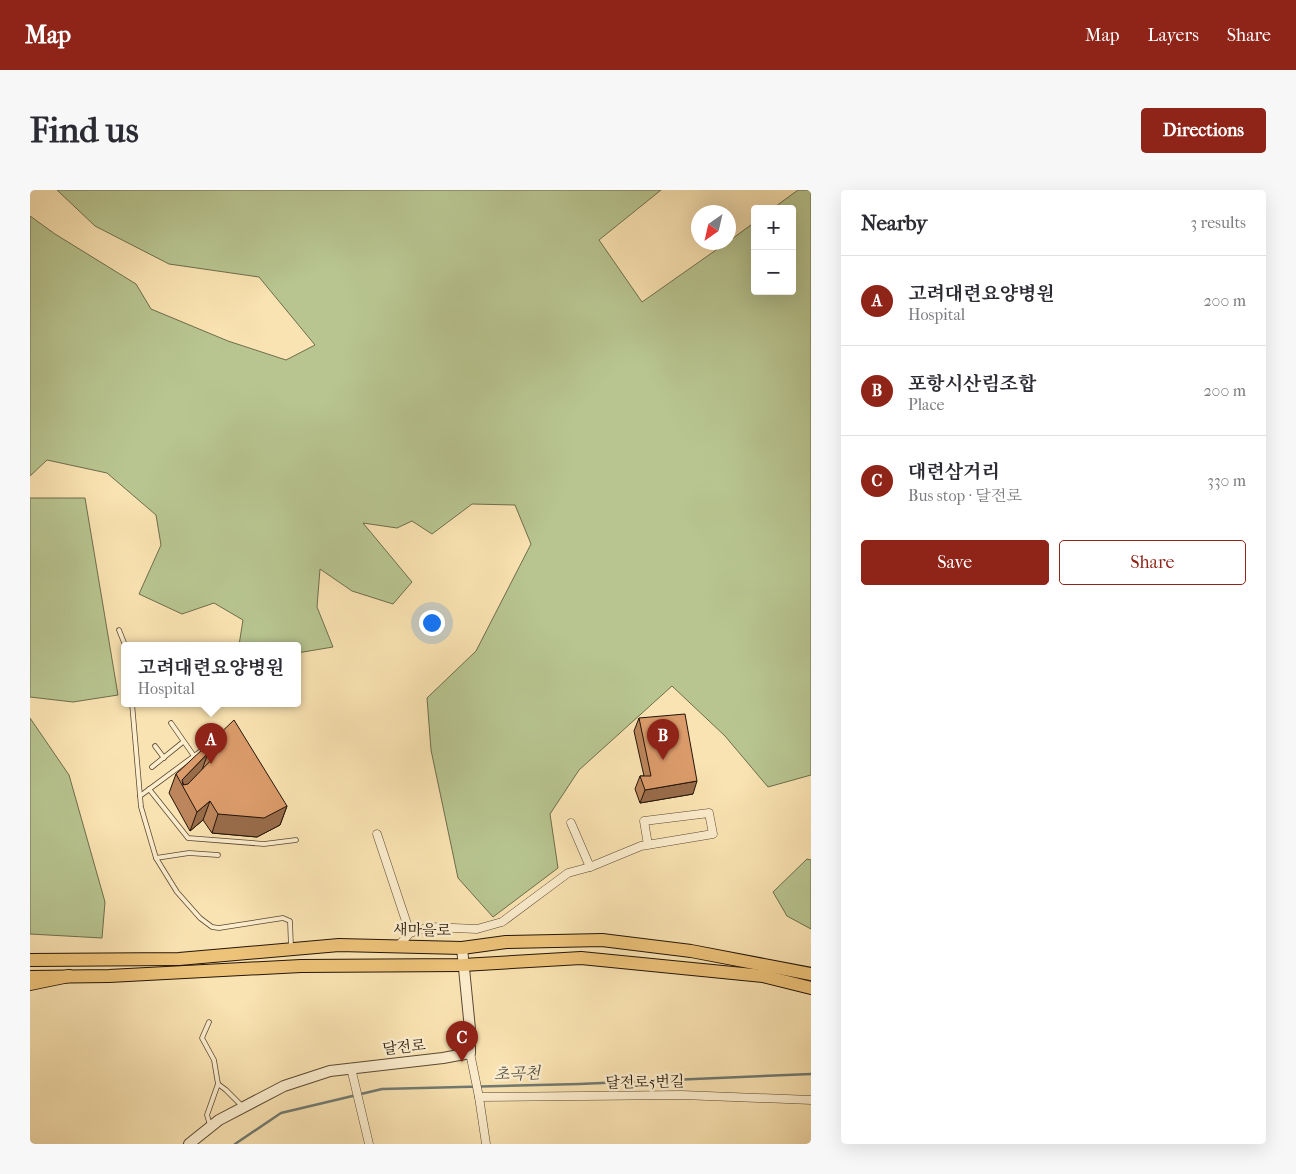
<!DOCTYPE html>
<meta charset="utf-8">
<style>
:root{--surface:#fff;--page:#f7f7f7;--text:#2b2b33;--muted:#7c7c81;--line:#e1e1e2;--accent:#8f2418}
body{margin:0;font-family:"IM FELL French Canon","Noto Serif KR",serif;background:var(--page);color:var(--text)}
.controls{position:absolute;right:15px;top:15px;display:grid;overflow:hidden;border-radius:5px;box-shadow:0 5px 20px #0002}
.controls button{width:45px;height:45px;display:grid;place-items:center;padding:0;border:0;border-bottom:1px solid var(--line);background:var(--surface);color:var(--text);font:25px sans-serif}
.compass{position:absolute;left:661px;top:15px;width:45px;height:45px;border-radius:50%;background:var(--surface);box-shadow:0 5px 20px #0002;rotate:214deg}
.you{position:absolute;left:401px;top:432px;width:18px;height:18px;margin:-12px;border:4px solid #fff;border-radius:50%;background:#1a73e8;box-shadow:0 0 0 8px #1a73e833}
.badge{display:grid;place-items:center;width:32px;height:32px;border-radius:50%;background:var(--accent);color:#fff;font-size:16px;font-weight:700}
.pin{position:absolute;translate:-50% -41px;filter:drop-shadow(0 1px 2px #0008)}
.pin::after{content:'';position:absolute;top:26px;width:18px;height:15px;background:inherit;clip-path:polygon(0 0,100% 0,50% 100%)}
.popup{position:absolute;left:91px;top:452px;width:180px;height:65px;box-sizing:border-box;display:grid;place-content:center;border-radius:5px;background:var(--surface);filter:drop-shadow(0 1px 4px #0005);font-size:16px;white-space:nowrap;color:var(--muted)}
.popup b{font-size:19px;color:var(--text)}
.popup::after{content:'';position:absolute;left:50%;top:100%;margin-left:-10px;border:10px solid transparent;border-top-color:var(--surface)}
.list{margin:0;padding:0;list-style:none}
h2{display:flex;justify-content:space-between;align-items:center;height:65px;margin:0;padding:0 20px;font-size:21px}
h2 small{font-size:16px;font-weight:400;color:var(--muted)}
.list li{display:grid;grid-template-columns:32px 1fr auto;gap:15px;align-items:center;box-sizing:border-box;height:90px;padding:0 20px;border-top:1px solid var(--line)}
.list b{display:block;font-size:19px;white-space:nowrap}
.list p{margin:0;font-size:16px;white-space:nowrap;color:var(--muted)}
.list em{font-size:16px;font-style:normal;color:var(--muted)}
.actions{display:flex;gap:10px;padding:15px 20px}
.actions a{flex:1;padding:11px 0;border:1px solid var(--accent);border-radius:5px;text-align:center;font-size:18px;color:var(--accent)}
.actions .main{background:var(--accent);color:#fff}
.map{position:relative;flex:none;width:781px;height:954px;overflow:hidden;border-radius:5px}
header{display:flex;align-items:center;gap:30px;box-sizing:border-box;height:70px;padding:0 25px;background:var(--accent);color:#fff}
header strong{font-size:24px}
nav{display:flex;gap:28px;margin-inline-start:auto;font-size:18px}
.intro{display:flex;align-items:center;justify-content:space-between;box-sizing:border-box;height:120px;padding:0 30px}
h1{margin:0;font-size:35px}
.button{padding:12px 22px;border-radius:5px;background:var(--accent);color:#fff;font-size:18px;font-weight:700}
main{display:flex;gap:30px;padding:0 30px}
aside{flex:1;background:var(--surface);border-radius:5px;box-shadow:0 5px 20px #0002}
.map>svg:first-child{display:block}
.green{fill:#b8c590;stroke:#6e6d4c}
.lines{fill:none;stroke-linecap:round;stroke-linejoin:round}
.stream{stroke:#707971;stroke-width:2.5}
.service-casing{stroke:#594833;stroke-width:5.5}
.minor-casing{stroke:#594833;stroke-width:9}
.tertiary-casing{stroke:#594833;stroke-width:12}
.primary-casing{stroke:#231509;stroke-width:14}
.trunk-casing{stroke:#231509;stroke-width:14}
.service{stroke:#fcedcd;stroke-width:4}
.minor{stroke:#fcedcd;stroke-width:8}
.tertiary{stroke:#fcedcd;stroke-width:10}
.primary{stroke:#edc279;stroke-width:12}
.trunk{stroke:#edc279;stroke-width:12}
.wall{fill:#bc855b;stroke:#231509}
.shaded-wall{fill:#996c4a;stroke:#231509}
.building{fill:#db9b6a;stroke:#231509}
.labels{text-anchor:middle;stroke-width:5;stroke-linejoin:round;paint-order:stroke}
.street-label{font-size:15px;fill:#231509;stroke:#fcedcd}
.water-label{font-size:16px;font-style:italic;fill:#504f46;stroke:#fcedcd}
</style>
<header>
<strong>Map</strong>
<nav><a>Map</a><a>Layers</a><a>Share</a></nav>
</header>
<div class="intro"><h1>Find us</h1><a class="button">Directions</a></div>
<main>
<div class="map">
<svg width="781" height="954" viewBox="0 0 781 954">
<rect width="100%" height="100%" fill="#fae3b2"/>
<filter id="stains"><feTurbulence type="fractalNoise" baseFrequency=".004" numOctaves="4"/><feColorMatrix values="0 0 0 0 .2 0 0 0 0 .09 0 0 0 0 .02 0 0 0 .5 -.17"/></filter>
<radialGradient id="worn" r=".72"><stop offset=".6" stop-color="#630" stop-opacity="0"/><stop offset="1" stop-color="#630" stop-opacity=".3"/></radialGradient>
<g class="green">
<polygon points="27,0 631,0 569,50 612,112 696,53 698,52 699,51 725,32 725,101 762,101 762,19 742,19 768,0 781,0 781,585 738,597 695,546 642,496 549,580 520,624 528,678 463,727 428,688 401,560 397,508 446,461 501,354 485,315 442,314 402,344 382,331 367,338 333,333 382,392 363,414 322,401 290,379 287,417 303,457 267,463 267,455 209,455 213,430 184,413 152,424 109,404 131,355 126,325 77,283 17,270 0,286 0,26 25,44 106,94 121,119 198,151 256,170 285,155 229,87 139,74 65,36"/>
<polygon points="0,308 55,308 88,505 43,512 0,507"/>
<polygon points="0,528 39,585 75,712 72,748 0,744"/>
<polygon points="777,669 781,670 781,739 757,726 743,702"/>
</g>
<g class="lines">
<polyline class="stream" points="205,954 251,923 352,899 549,894 781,884"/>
<g class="service-casing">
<g id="service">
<polyline points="89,440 95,455"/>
<polyline points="102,513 111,617 126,668 147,702 170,728 182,737 189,738 253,728 260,731 261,757"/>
<polyline points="141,533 164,566"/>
<polyline points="125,556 134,568"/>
<polyline points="122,577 153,552"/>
<polyline points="119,599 158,648 234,654 266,650"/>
<polyline points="110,606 183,552"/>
<polyline points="126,668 159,663 188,665"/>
<polyline points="179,832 172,848 184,870 188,894 196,900 212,916"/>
<polyline points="180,935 177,925 188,894"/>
</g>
</g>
<g class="minor-casing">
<g id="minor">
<polyline points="541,633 560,677 611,656 683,644 679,623 614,631 618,655"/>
<polyline points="347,644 380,743"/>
<polyline points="368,756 380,743 400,737 447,739 472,732 538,683 560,677"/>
<polyline points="440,863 449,907 652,905 781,910"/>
<polyline points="321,878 339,954"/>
<polyline points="449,907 456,954"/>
</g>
</g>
<g class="tertiary-casing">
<polyline id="tertiary" points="159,954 189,930 254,896 300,881 413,868 440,863 440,839 432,758"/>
</g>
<g class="primary-casing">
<g id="primary">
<polyline points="0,770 149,769 309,755 432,758 476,752 572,750 661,761 781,784"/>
<polyline points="0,787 79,786 271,776 433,775 551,768 733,786 781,798"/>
</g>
</g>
<g class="trunk-casing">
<polyline id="trunk" points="0,794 39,786"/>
</g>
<use href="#service" class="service"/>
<use href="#minor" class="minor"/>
<use href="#tertiary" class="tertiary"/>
<use href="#primary" class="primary"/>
<use href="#trunk" class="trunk"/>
</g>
<g class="wall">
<polygon points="609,528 663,604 610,613 605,599 610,586 614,586 604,541"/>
<polygon points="180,553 257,616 250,635 227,647 182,643 173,630 160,641 139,603 146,584 177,561"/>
</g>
<g class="shaded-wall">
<polygon points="178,563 171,583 155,599 152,590"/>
<polygon points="667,591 663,604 610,613 615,600"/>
<polygon points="180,611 173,630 160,641 167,622"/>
<polygon points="257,616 250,635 227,647 182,643 188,624"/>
</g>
<g class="building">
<polygon points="655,524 667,591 615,600 610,586 621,586 609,528"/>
<polygon points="204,530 257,616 234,628 188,624 180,611 167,622 146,584 174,558 178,563 152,590 153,595 158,594 186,565 186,562 180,553"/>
</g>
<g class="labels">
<g class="street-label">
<text transform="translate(392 740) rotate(1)" y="5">새마을로</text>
<text transform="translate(374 857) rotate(-6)" y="5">달전로</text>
<text transform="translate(615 892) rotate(-1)" y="5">달전로5번길</text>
</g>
<g class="water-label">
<text transform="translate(487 883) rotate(-2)" y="6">초곡천</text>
</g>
</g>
<rect width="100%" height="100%" filter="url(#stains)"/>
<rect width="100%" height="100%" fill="url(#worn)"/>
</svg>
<div class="controls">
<button>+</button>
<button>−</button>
</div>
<svg class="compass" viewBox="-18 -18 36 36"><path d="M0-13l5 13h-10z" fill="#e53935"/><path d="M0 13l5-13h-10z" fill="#7c7c81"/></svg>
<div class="you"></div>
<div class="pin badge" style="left:181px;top:574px">A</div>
<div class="popup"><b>고려대련요양병원</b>Hospital</div>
<div class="pin badge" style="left:633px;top:570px">B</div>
<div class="pin badge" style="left:432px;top:872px">C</div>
</div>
<aside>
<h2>Nearby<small>3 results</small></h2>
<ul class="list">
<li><span class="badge">A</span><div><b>고려대련요양병원</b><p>Hospital</p></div><em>200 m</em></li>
<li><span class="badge">B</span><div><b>포항시산림조합</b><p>Place</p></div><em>200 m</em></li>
<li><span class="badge">C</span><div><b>대련삼거리</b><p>Bus stop · 달전로</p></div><em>330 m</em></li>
</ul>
<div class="actions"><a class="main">Save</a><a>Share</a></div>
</aside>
</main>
